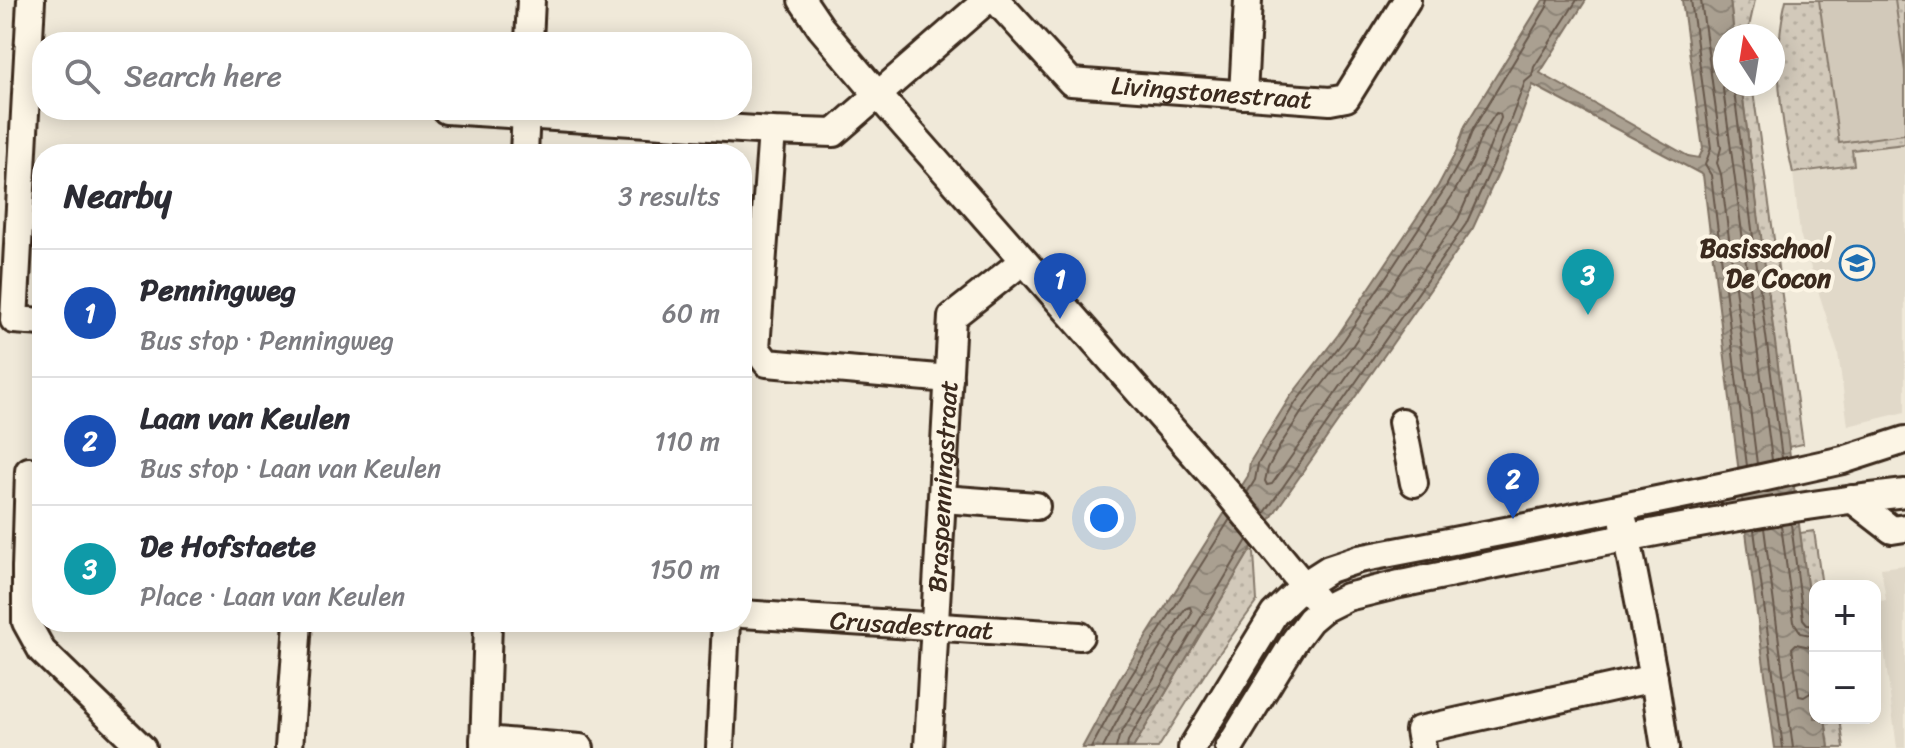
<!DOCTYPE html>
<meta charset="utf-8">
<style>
:root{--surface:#fff;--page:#f7f7f7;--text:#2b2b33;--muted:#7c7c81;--line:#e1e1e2;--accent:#0f766e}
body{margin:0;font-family:Sriracha,sans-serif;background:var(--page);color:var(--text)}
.controls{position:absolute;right:24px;bottom:24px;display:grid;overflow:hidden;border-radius:16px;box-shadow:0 4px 20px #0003}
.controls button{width:72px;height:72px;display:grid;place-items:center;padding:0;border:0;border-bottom:2px solid var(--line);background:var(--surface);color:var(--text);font:40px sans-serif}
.compass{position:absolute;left:1713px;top:24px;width:72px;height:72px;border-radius:50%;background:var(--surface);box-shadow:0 4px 20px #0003;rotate:348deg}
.you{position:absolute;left:1104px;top:518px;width:28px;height:28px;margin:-20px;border:6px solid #fff;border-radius:50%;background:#1a73e8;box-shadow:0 0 0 12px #1a73e833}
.badge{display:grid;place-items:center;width:52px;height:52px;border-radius:50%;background:var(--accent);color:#fff;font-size:26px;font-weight:700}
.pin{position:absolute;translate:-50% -66px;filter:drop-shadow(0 2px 4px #0008)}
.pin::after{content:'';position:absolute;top:42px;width:28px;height:24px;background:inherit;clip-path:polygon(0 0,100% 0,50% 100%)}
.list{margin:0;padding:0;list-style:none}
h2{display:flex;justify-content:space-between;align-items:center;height:104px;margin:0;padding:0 32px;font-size:34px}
h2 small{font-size:26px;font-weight:400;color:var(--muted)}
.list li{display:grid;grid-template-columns:52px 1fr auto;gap:24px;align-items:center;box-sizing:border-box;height:128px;padding:0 32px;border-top:2px solid var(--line)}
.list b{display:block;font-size:30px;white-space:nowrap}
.list p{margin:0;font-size:26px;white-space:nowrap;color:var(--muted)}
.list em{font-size:26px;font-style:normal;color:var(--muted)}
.icon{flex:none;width:44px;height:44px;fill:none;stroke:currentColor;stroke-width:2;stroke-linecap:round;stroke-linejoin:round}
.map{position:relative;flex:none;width:1905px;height:748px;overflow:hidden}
.search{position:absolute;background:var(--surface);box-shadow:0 4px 20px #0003;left:32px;top:32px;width:720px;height:88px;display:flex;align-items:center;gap:20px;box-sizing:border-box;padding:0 28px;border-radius:32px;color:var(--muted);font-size:30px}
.panel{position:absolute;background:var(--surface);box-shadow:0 4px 20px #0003;left:32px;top:144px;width:720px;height:488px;border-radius:32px}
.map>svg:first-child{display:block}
.built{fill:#e1d9c9}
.grass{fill:url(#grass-dots);stroke:#867a6c;stroke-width:2}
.pitch{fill:#d2c9ba;stroke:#867a6c;stroke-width:2}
.water{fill:url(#water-waves);stroke:#7e7163;stroke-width:2}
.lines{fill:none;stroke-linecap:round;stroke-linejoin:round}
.shore{stroke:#67594c;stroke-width:2}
.minor-casing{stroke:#3b2a1e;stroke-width:32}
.minor{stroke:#fcf5e5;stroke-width:26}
.labels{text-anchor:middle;stroke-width:8;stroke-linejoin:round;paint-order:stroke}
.street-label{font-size:26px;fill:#3b2a1e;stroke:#fcf5e5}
.poi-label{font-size:26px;font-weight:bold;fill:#3b2a1e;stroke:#fcf5e5;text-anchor:end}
</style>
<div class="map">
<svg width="1905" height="748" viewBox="0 0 1905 748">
<defs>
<pattern id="grass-dots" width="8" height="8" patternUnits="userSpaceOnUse" patternTransform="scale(2)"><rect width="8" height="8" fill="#d2c9ba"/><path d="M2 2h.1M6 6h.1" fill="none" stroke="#b5ad9f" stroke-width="1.8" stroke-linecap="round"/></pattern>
<pattern id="water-waves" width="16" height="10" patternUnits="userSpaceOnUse" patternTransform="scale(2)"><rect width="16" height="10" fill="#aaa091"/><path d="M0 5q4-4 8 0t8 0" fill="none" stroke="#8c8376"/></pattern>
</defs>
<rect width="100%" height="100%" fill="#f0e9d9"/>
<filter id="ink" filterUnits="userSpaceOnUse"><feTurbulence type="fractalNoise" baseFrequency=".0125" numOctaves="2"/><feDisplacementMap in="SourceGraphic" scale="16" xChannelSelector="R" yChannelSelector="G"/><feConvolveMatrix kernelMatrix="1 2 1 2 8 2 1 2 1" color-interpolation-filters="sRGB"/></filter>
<g filter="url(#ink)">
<g class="built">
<polygon points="1905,144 1905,412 1848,426 1838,353 1800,234 1793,173 1854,165 1852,150"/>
<polygon points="1905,565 1905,748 1897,748 1882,634 1875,634 1875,602 1886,600 1881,568"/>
</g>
<g class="grass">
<polygon points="1730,0 1755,0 1747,36 1734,36"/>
<path d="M1786 0H1905V144L1852 150 1854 165 1793 173C1780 117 1772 57 1786 0Z"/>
<polygon points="1741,84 1752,84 1803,444 1788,447"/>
<polygon points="1741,488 1744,505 1666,518 1663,510"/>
<polygon points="1601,524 1599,532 1371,580 1368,564"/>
<polygon points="1814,531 1822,586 1815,586 1815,646 1800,533"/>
<polygon points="1251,549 1254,553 1257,601 1208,669 1158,748 1133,748"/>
<polygon points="1267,635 1281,642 1217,748 1200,748"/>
<polygon points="1825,718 1840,718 1844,748 1829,748"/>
</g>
<polygon class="pitch" points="1819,0 1895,0 1905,71 1905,134 1839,143"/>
<polygon class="water" points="1543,0 1586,0 1540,73 1688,156 1699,158 1703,149 1682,0 1730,0 1734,36 1725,36 1725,84 1741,84 1815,646 1815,718 1825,718 1829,748 1775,748 1747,540 1703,175 1533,85 1506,156 1473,228 1277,509 1251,549 1133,748 1082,748 1119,680 1248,476 1250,462 1290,397 1338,335 1438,186 1456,152 1465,126"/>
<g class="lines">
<g class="shore">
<polyline points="1691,0 1711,148 1705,165 1711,175 1747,466"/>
<polyline points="1701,0 1721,148 1717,163 1721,174 1757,464"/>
<polyline points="1725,77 1723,89 1772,460"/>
<polyline points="1733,84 1782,458"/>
<polygon points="1496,113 1500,114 1501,118 1489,149 1458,219 1272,484 1267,485 1265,481 1268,468 1281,444 1305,407 1353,345 1452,196 1472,160 1482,134"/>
<polyline points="1247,493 1255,480 1258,464 1296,402 1344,340 1444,190 1463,155 1473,129 1547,7 1549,0"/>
<polyline points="1264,514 1466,224 1498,153 1525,82 1532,76 1534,67 1577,0"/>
<polyline points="1791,524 1803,619 1808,625 1815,626"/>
<polyline points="1781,525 1794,622 1801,633 1815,636"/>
<polyline points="1764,528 1793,748"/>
<polyline points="1754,530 1783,748"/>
<polyline points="1815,648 1796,644 1792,648 1799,696 1804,697 1815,690"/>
<polyline points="1091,748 1126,684 1230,519"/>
<polyline points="1103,748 1134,689 1185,609 1190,607 1192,613 1119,737 1116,748"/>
<polyline points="1127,748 1128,741 1247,540"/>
</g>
<g class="minor-casing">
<g id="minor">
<polyline points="31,0 14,320 42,322"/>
<polyline points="802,0 821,28 878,95 1228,493 1323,609"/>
<path id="s1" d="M996 0 1071 82 1330 101 1346 98 1407 0"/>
<polyline points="529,42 531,0"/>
<polyline points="1243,95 1248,0"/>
<polyline points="446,110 772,131 834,133 987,0"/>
<polyline points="772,131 756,348 767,363 949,379"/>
<polyline points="524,154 526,110"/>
<polyline points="1402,422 1414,483"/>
<polyline points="943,499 1036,506"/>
<polyline points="1852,499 1892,530 1905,528"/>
<polyline points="1624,523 1654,678 1665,748"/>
<polyline points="26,569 29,471"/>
<polyline points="42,570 26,569 26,622 42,651 142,748"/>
<path id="s2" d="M742 614 1080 636"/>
<polyline points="484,740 580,748"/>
<polyline points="289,748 298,622"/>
<polyline points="484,748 488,622"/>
<polyline points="720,748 726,622"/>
<path id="s3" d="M928 748 952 317 1023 261"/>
<polyline points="1192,748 1274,614 1304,585 1329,569 1359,559 1516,529 1730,485 1843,460 1905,440"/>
<path d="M1229 748 1295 640 1310 620 1323 609 1347 597 1400 584C1567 550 1735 512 1905 493"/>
<polyline points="1422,748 1419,730 1654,678"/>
</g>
</g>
<use href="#minor" class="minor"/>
</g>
</g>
<defs>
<g id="school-ring" transform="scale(1.8)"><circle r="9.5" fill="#fcf5e5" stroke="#1f6fb2" stroke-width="1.5"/><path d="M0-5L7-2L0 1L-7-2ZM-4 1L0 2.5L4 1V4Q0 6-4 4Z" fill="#1f6fb2"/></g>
</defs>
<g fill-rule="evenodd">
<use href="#school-ring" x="1857" y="263"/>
</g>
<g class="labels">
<g class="street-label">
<text dy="9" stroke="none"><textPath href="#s1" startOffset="252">Livingstonestraat</textPath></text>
<text dy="9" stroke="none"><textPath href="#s3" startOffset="262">Braspenningstraat</textPath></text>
<text dy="9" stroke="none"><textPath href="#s2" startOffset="170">Crusadestraat</textPath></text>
</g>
<g class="poi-label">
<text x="1831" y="257">Basisschool<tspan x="1831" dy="30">De Cocon</tspan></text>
</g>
</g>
</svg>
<div class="controls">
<button>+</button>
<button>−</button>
</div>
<svg class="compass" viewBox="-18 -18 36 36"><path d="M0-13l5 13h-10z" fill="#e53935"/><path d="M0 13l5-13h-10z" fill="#7c7c81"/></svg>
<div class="you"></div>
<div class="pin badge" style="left:1060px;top:319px;background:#1a4fb4">1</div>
<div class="pin badge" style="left:1513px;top:519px;background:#1a4fb4">2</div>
<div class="pin badge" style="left:1588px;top:315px;background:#0f9aa8">3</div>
<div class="search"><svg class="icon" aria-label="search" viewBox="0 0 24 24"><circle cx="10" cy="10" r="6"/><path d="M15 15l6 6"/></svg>Search here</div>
<section class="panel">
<h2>Nearby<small>3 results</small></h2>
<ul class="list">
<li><span class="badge" style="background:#1a4fb4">1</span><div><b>Penningweg</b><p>Bus stop · Penningweg</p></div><em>60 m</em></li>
<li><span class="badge" style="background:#1a4fb4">2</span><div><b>Laan van Keulen</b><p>Bus stop · Laan van Keulen</p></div><em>110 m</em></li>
<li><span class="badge" style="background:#0f9aa8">3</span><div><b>De Hofstaete</b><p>Place · Laan van Keulen</p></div><em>150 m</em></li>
</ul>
</section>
</div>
